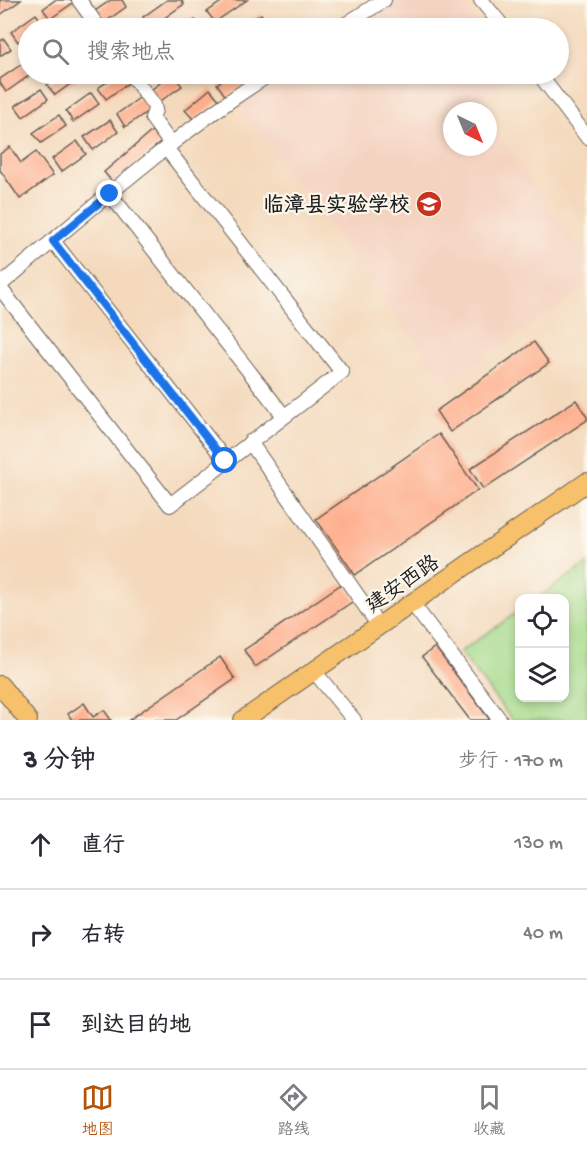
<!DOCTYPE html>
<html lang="zh">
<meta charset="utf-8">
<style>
:root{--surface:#fff;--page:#f7f7f7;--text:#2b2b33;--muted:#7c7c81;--line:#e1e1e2;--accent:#b45309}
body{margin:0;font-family:"Gochi Hand","LXGW WenKai TC",sans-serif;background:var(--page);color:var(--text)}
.controls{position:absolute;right:18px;bottom:18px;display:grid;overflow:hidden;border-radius:12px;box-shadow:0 3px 9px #0003}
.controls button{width:54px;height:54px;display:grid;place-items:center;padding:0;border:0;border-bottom:2px solid var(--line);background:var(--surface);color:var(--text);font:30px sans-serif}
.compass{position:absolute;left:443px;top:102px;width:54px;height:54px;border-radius:50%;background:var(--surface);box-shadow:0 3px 9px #0003;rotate:137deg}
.stop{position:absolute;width:18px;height:18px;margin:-14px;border:4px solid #1a73e8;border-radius:50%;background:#fff}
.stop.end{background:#1a73e8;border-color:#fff;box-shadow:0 2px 6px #0008}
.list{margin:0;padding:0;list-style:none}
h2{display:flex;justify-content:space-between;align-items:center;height:78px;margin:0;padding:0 24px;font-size:26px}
h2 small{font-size:20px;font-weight:400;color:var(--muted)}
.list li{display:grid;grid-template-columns:39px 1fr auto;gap:18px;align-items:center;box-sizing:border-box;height:90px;padding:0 24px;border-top:2px solid var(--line)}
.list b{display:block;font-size:22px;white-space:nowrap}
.list em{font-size:20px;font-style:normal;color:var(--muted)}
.icon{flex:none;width:33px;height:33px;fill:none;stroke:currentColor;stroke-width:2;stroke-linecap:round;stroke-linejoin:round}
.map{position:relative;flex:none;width:587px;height:720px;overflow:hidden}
.search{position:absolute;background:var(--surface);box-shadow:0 3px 9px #0003;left:18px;right:18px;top:18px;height:66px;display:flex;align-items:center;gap:15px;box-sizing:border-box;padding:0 21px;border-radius:33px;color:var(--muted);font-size:22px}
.sheet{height:348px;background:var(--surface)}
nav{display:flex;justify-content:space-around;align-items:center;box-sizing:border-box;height:84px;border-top:2px solid var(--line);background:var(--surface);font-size:16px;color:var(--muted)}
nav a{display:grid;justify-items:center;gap:3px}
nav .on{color:var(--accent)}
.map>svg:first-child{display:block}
.built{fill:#f5d3c1}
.green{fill:#a5da8b;stroke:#607b54;stroke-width:1.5}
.building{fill:#feae8c}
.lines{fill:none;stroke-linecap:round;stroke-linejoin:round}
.minor-casing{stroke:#685e54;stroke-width:16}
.major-casing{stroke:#685e54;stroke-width:20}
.minor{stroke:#fff;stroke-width:14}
.major{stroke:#f7c06b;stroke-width:18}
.route{stroke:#1a73e8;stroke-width:8}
.labels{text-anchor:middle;stroke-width:4.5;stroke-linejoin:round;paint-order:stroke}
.poi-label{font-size:21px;font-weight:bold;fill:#1c1c1c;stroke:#fbf7ec;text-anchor:end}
.street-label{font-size:21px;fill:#1c1c1c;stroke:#fbf7ec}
</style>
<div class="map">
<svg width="587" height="720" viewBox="0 0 587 720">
<rect width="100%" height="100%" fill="#fbf7ec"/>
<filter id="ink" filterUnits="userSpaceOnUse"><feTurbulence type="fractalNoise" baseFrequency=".0167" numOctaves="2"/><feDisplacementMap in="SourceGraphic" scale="12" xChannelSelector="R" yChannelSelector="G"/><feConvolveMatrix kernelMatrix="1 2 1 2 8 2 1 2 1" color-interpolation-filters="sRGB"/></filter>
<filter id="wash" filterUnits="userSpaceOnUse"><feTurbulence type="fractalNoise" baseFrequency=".008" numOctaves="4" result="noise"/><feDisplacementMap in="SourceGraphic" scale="24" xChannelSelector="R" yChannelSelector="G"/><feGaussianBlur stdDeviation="1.35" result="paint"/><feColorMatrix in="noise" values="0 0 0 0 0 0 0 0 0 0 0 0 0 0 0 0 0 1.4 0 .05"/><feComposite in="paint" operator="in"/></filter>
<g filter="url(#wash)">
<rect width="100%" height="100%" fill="#f4d9bc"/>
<g class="built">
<polygon points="392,0 461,0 481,28 347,28"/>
<polygon points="277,74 513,74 514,76 476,102 481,111 452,111 452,147 488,147 488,120 587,262 587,286 447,383 235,103"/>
</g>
<polygon class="green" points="587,564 587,720 512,720 460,652 519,611 520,698 564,698 564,598 537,598"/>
<g id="blocks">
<g class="building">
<polygon points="0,0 21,0 0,15"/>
<polygon points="55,0 77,0 50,19 43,9"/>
<polygon points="111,0 122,0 126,7 101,25 92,13"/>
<polygon points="167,0 181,0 184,4 150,28 143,17"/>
<polygon points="224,0 247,0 215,22 207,12"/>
<polygon points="36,14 43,24 37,28 28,28 28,34 18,42 11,32"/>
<polygon points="261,14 268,25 263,28 240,28"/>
<polygon points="87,17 95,28 71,28"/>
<polygon points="195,20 201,28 182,28"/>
<polygon points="136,21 141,28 126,28"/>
<polygon points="4,39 11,49 0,56 0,41"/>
<polygon points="22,64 30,75 6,92 0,83 0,79"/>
<polygon points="63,74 78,74 80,77 55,95 47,85"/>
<polygon points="119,74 126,74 131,81 106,99 98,88"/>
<polygon points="173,74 182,86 156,104 148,92"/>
<polygon points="182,74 198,74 187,81"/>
<polygon points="231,74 258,74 226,97 217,84"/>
<polygon points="41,89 48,99 23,117 15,106"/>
<polygon points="210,89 219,100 194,120 185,110"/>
<polygon points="91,93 99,104 73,122 66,111"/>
<polygon points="142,96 151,109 125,127 117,114"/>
<polygon points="59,115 66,126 41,143 33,133"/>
<polygon points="110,120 118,132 93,150 84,137"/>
<polygon points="152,131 161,142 113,183 104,172"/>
<polygon points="77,141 86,154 61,172 52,159"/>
<polygon points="10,147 21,163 36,152 53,175 20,199 0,170 0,154"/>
<polygon points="534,342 549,363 450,432 436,411"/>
<polygon points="576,400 587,417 587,420 483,489 470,469"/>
<polygon points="439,434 478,490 355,575 316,519"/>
<polygon points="343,583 355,600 255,667 244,650"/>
<polygon points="435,647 490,720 470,720 422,657"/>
<polygon points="220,657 235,679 176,720 129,720"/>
<polygon points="84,703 93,717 104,710 111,720 72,720 68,714"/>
</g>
</g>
</g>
<g filter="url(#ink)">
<use href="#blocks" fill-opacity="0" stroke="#685e54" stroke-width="1.5"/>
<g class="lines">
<g class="minor-casing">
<g id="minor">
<polyline points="79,0 99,28"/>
<polyline points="481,0 504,28"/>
<polyline points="340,28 384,0"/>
<polyline points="131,74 154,105 155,110 152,118 171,144"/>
<polyline points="539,74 587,137"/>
<polyline points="110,194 284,416"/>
<polyline points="53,241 226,461"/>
<path d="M0 285C88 212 174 135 270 74"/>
<polyline points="0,288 170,505 342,372 166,148"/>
<polyline points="250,442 379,626"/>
<polyline points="412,603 500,720"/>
<polyline points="314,671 354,720"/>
</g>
</g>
<g class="major-casing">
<g id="major">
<polyline points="0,685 28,720"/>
<polyline points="243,720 587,482"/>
</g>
</g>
<use href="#minor" class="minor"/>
<use href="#major" class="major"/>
</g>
</g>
<g class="lines" filter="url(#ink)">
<polyline class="route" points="110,194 53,241 225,461"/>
</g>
<defs>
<g id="school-disc" transform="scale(1.35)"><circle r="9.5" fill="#c8321e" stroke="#fbf7ec"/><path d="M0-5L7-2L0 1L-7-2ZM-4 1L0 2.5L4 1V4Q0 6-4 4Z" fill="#fff"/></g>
</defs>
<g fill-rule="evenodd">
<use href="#school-disc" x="429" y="204"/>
</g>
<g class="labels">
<g class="poi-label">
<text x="410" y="211">临漳县实验学校</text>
</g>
<g class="street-label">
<text transform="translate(402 583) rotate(-35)" y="7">建安西路</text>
</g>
</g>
</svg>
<div class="controls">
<button><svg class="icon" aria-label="locate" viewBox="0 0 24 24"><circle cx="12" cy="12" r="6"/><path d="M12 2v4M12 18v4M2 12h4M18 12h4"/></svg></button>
<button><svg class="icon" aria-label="layers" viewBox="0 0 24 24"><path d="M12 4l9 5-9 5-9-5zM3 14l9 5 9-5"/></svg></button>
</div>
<svg class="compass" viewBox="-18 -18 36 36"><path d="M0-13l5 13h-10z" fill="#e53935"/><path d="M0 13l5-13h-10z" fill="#7c7c81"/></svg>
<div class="stop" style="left:225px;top:461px"></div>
<div class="stop end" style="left:110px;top:194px"></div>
<div class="search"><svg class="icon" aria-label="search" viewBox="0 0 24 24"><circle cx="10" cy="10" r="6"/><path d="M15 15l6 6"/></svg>搜索地点</div>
</div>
<section class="sheet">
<h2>3 分钟<small>步行 · 170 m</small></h2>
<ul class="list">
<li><svg class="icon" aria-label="ahead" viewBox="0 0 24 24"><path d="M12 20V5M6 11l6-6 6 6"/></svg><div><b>直行</b></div><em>130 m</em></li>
<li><svg class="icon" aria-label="right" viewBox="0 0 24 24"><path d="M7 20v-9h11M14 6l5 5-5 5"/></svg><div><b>右转</b></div><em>40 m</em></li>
<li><svg class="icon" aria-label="arrive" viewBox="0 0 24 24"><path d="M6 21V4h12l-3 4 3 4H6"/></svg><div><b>到达目的地</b></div></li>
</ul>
</section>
<nav>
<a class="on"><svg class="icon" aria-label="map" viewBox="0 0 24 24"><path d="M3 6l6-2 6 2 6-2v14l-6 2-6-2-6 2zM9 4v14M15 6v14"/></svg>地图</a>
<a><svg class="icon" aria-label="directions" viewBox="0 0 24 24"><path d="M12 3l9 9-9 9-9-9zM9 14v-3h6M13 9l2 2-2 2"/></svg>路线</a>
<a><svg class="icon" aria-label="saved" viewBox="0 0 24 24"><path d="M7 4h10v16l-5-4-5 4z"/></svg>收藏</a>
</nav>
